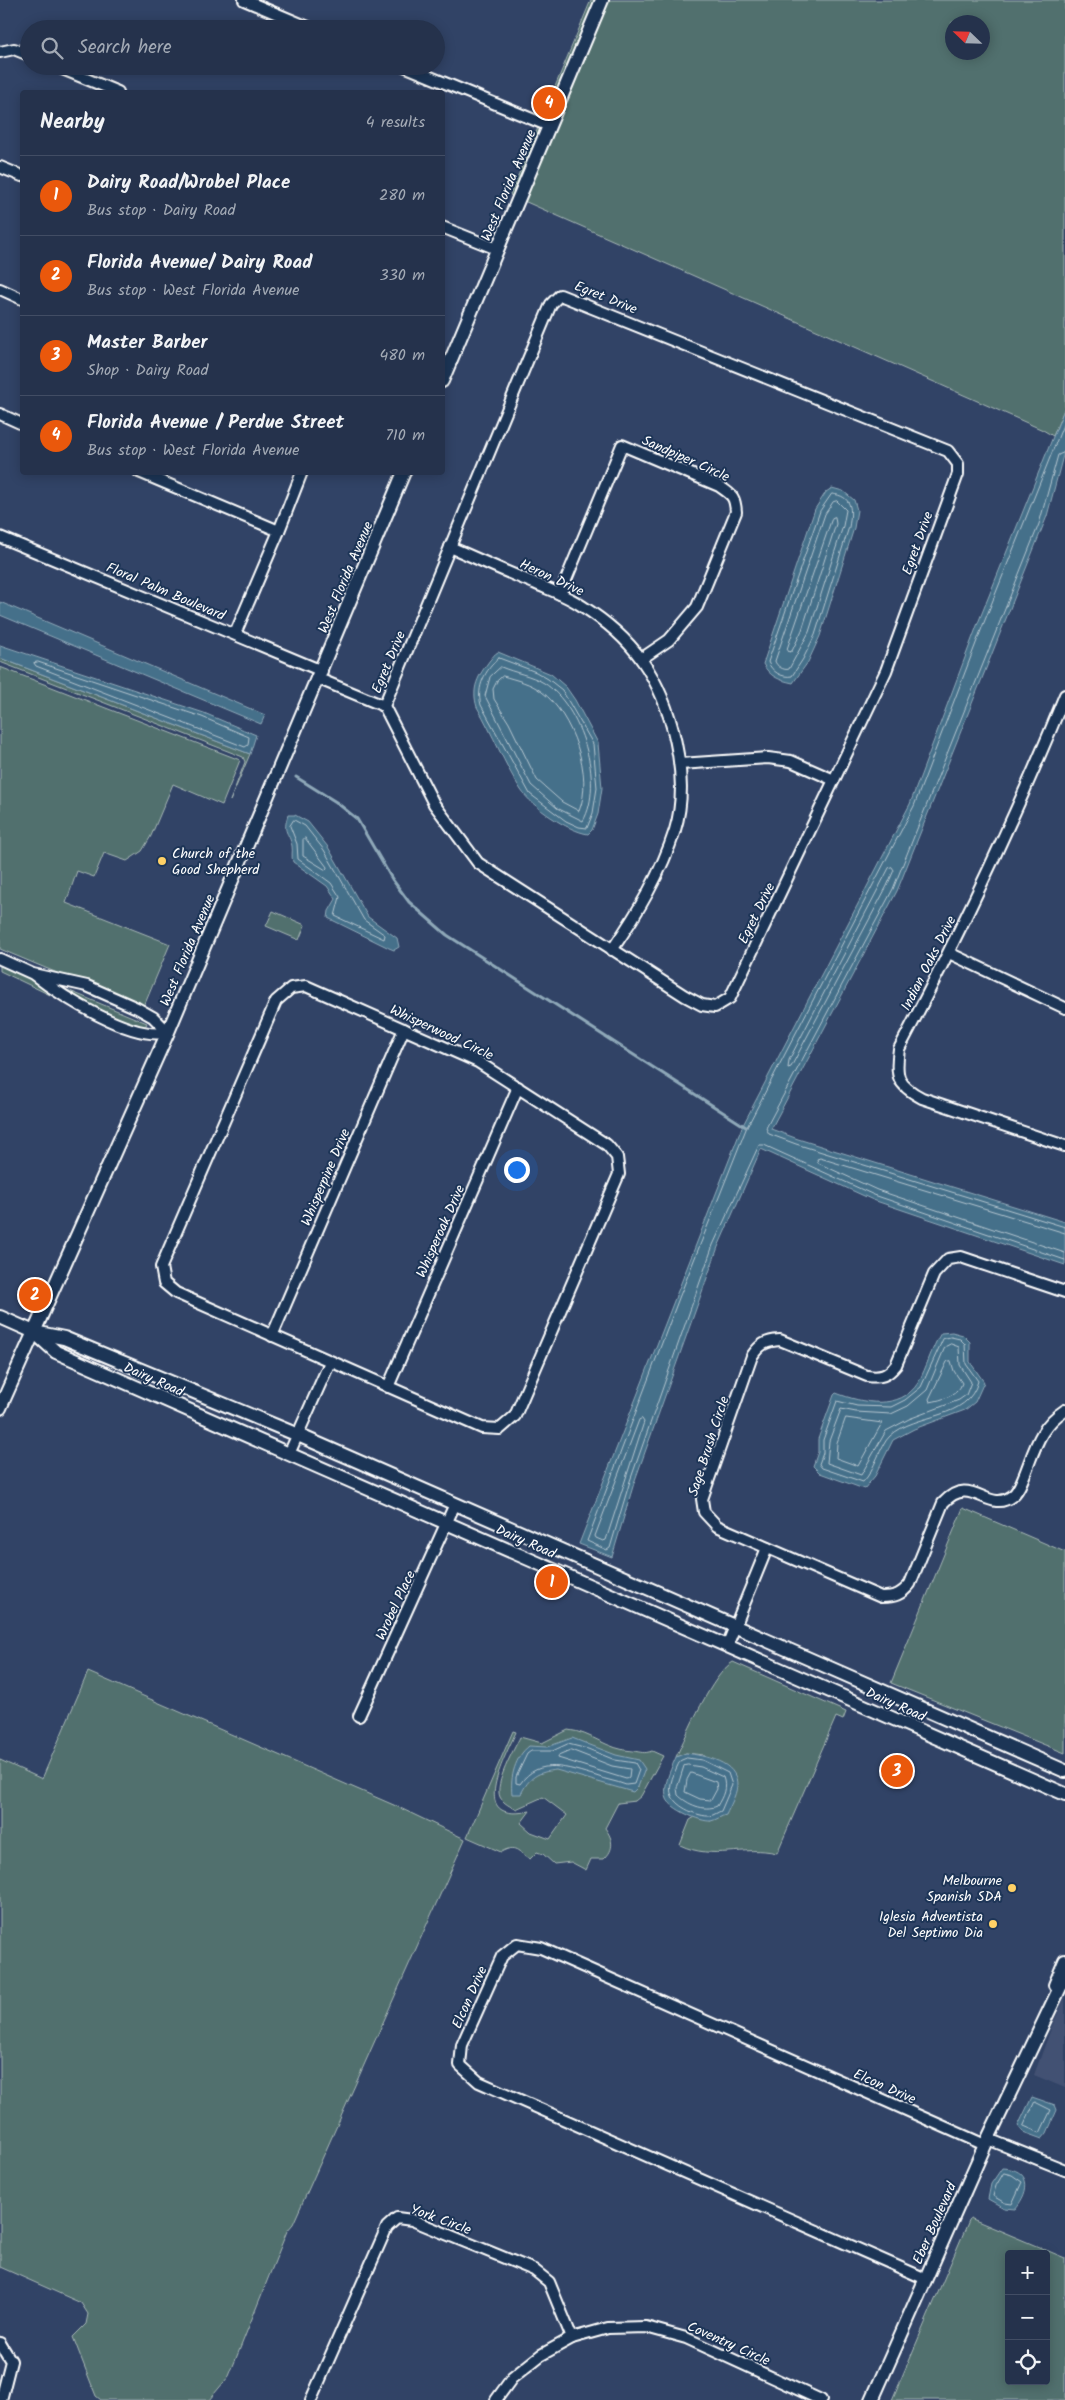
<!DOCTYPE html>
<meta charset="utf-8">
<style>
:root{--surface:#25324c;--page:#313e56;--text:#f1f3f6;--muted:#a3aab5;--line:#424d64;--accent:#ea580c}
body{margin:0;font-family:Kalam,sans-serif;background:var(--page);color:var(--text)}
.controls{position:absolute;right:15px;bottom:15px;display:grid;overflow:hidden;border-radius:5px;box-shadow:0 2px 12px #0003}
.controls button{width:45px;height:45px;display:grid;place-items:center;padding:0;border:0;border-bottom:1px solid var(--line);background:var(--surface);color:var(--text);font:25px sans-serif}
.compass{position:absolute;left:945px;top:15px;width:45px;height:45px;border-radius:50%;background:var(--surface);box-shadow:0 2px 12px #0003;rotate:293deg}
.you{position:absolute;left:516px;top:1169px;width:18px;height:18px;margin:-12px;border:4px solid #fff;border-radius:50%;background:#1a73e8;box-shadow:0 0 0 8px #1a73e833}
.badge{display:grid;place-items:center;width:32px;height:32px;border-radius:50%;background:var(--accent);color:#fff;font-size:16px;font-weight:700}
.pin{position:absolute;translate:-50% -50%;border:2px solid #fff;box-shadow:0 1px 5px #0006}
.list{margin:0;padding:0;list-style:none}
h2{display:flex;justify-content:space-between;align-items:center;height:65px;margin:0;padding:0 20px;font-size:21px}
h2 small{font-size:16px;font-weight:400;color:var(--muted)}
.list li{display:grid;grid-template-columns:32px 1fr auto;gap:15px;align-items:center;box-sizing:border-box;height:80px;padding:0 20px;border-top:1px solid var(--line)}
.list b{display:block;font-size:19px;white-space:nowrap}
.list p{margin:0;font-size:16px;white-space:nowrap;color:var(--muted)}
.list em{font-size:16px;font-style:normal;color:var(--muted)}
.icon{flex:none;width:28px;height:28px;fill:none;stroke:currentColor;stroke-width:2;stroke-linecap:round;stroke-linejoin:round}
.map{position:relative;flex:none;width:1065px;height:2400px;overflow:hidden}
.search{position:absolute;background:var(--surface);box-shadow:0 2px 12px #0003;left:20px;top:20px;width:425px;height:55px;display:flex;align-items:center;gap:12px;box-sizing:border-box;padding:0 18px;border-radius:28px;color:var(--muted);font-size:19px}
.panel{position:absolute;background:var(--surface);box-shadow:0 2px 12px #0003;left:20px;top:90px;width:425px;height:385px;border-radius:5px}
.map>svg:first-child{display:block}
.built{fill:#435173}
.green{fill:#51706e;stroke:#a8b8b6;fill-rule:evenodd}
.water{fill:#45708a;stroke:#8fa9b9}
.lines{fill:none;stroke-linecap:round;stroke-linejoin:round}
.shore{stroke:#b5c6d0;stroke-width:1}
.stream{stroke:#8fa9b9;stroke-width:3}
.minor-casing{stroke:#fff;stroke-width:14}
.tertiary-casing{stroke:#fff;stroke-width:16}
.minor{stroke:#1d3557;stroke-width:10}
.tertiary{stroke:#1d3557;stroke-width:12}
.poi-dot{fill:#ffd166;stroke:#1d3557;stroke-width:2}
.labels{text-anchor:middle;stroke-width:4;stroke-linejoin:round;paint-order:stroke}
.street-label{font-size:14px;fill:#fff;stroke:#1d3557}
.poi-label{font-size:14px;fill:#fff;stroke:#1d3557;text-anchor:end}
</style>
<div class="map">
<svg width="1065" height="2400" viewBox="0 0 1065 2400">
<rect width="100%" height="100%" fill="#314366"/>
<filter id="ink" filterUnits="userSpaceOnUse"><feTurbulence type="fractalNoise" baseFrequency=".02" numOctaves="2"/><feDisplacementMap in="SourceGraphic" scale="10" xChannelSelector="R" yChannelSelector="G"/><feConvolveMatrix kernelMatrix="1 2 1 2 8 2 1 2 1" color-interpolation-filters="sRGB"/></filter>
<g filter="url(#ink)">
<polygon class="built" points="1065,1998 1065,2088 1034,2075 1052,2026"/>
<g class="green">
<polygon points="591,0 596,0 513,196 510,195"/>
<path d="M608 0H1065V407L1053 436 1043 430 524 201ZM952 22H982V52H952Z"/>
<polygon points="0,658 250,754 230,801 245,762 243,757 0,662"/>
<polygon points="0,667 240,760 222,805 173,784 151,836 142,851 127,861 104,853 94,877 77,871 66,903 170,944 144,1006 100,986 67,977 0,949"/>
<polygon points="273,911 305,925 299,940 266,926"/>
<polygon points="0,962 147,1023 140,1038 0,971"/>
<polygon points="963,1508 1065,1552 1065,1753 891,1683"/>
<path d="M733 1662 846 1712 843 1720 836 1717 777 1853C744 1845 713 1861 680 1845L690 1820 695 1817 711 1821 703 1755 686 1753 676 1757C687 1734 712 1674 733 1662Z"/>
<polygon points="88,1672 396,1806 465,1839 293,2224 287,2231 229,2376 209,2400 101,2400 96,2396 73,2337 86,2324 88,2314 81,2303 0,2267 0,1760 42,1779"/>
<path d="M568 1730C591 1732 607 1750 633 1751 641 1752 644 1754 652 1751L663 1756 641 1796 635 1801 618 1803 605 1828C613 1839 615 1849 604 1859H591L586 1870 571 1862 554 1864 543 1854 537 1852 530 1859C517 1851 516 1844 501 1852L467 1837 513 1731 516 1732C504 1759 467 1825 530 1811L521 1823 531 1832 550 1839 567 1815 543 1797 516 1809C511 1807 503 1803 500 1797 494 1783 514 1750 520 1737L542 1743Z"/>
<path d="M970 2218 1065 2258V2400H892ZM1009 2254H1046V2381H1009Z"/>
</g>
<g class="water">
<polygon points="1065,407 1065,448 1047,516 897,891 771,1129 798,1139 1065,1222 1065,1265 873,1200 761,1149 718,1247 634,1483 612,1557 579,1544 742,1127 910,804 978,623"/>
<path d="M832 488 843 491 854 500 857 510 854 528 820 636 808 662 793 683C779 680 770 677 763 664L815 509 826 492Z"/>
<polygon points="0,602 265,715 261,724 0,615"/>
<polygon points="0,645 204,713 256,735 250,754 0,658"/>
<path d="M498 652 551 674 566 687 575 700 598 743 602 788 598 814 592 830 588 834C568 831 532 807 521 790 504 764 493 734 477 707 471 688 478 676 490 660 493 657 494 654 498 652Z"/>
<path d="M288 815H295L308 822 328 847 368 917 397 938 399 947 394 950 389 948 328 918 329 911 336 899 327 886 293 862C291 856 293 852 292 846 289 831 282 834 288 815Z"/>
<path d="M952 1332 963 1335 970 1342V1362L984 1382 975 1402 965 1410 914 1429 893 1440 875 1476 864 1489 820 1473 813 1466 818 1452V1439L834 1395 836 1393C862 1403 900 1411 918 1383 927 1367 931 1349 941 1333Z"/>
<path d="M572 1738 616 1755 639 1760 645 1769 638 1787 633 1792 556 1770C538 1772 529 1777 521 1794H512C510 1777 515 1757 529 1746L547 1747Z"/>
<path d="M686 1753C704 1756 738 1761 737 1786 736 1796 730 1806 726 1815 721 1816 716 1820 711 1821 700 1822 671 1809 667 1799 662 1786 671 1769 676 1757Z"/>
<polygon points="1032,2097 1055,2105 1057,2110 1047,2133 1042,2139 1023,2132 1018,2126"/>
<path d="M1002 2168C1031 2169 1031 2190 1015 2209L1004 2208 988 2199 991 2184Z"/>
</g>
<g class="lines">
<g class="shore">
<polyline points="1065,420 983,625 914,806 746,1129 679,1298 587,1541 607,1550 610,1548 630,1481 713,1245 759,1145 764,1145 874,1195 1065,1260"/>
<polyline points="1065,452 1058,455 1039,524 893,889 766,1128 769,1134 796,1144 1065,1227"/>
<path d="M832 494C853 496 852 510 849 527L815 635 803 659 792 676C782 678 772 672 768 662L820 511Z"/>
<path d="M837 501 846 510 843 526 809 632 789 669C784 671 776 666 775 661L825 514 833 502Z"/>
<polygon points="835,517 836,524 802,630 792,651 789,652 787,649 832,518"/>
<path d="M499 658 536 672 548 679 562 690 593 744 597 788 593 813 587 828 579 827 566 821 530 794 481 705C476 687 485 670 499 658Z"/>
<polygon points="38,662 202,717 249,737 248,745 245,747 36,666 34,663"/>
<path d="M501 667C515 673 531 675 544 683 581 706 605 783 583 821L557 808 531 785 485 696 490 677Z"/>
<path d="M503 676C516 680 531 683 542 692 572 714 594 776 579 811L562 802 537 780 509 723 494 699 493 689 497 681Z"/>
<polygon points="294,820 305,826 324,850 364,920 385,935 384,939 335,916 340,897 331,883 298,859 297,844 290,826"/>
<polygon points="305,838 327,867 326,870 303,856 303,840"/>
<polygon points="892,867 894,870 887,886 791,1067 788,1068 789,1060 889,868"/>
<polyline points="1065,1233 820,1158 817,1159 818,1163 877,1190 1065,1253"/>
<path d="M951 1337 960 1339 965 1344 966 1364 978 1381C968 1421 916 1412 890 1436 880 1445 875 1470 863 1482L822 1468 819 1464 823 1453V1440L837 1401 857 1406 891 1407 905 1400 921 1387 943 1339Z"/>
<polygon points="951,1344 959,1347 960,1365 971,1382 966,1395 959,1400 909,1419 886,1431 861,1475 827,1463 829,1441 841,1409 856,1412 891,1414 908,1406 927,1390 945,1347"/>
<path d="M951 1361 954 1371 962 1383C959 1395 942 1400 930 1402L929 1399 947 1362Z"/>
<polygon points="846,1418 882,1423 858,1466 836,1458 837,1443"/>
<polygon points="642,1419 644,1422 606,1540 603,1541 596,1538 595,1536 639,1420"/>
<path d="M568 1744 588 1749 615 1760 635 1763 639 1770 634 1784 626 1785C616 1781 606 1780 596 1776 568 1768 539 1756 520 1784L516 1783V1777L527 1754 531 1751H552Z"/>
<polygon points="571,1750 612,1766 630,1769 629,1777 626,1779 558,1758 559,1755"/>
<path d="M687 1758 702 1760 728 1773 732 1785 721 1811C718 1812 714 1815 710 1816 699 1817 676 1807 672 1796 667 1786 675 1771 680 1761Z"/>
<path d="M688 1765 701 1767 723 1777C727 1788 723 1796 717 1806 704 1812 687 1804 678 1795L677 1788 684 1766Z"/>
<polygon points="691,1773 716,1782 717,1789 711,1800 700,1799 685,1792 687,1780"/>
<polygon points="1035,2102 1051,2110 1040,2133 1024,2126"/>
<polygon points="1004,2173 1012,2175 1022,2182 1012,2204 1005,2203 993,2196 996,2186"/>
</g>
<polyline class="stream" points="296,777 336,802 357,819 392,879 409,902 447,935 746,1127"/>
<g class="minor-casing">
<g id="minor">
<polyline points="244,0 313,29"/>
<polyline points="0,52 14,49 29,55"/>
<polyline points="55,66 118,92"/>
<polyline points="404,66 549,126"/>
<polyline points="0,167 22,176"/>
<polyline points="442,227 497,249"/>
<polyline points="0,289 22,299"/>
<polygon points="560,295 948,451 958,464 958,474 886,671 730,998 715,1007 702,1005 685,996 478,863 434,804 384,706 551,304"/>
<polyline points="0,414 22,424"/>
<polyline points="139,472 279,531"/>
<polyline points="0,537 322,671"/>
<path d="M450 547C478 559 506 572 534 583 550 590 568 596 582 606 604 620 626 638 641 659 672 703 691 778 675 830 661 874 638 912 612 950"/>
<path d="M560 594 622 445 719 486C732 495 735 496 736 512L697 607 669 640 641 659"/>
<polyline points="235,634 279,531 302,472"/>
<polyline points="319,679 384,706"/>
<path d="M1065 695C1016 816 960 933 899 1049 895 1076 897 1085 922 1098L1065 1146"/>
<polyline points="680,764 768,758 791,761 834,780"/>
<polyline points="949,953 1065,1008"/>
<path d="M0 959 33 974 87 986 137 1008 153 1017 168 1032C133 1042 61 996 33 974"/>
<polygon points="306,986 478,1062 607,1145 617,1157 619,1174 515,1416 500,1429 482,1428 176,1293 164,1283 161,1267 276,1001 291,988"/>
<path d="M1065 1292 961 1257 948 1259 934 1274 896 1365C887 1376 881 1378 867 1376L780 1340C766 1341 760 1344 752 1356L702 1499 704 1512 717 1526 881 1597C895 1597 901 1595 910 1584L943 1503C971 1472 988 1515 1012 1496 1018 1492 1021 1483 1024 1476 1035 1449 1039 1427 1065 1410"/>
<polyline points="272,1336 404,1029"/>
<polyline points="388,1387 518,1087"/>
<polyline points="289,1454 330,1362"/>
<polyline points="727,1646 767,1548"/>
<polyline points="359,1716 455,1504"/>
<polyline points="988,2139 1065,2170"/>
<polyline points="926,2279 479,2082 460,2065 462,2045 502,1956 517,1944 541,1948 985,2145"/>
<polyline points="0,2343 11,2361 1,2400"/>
<polyline points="311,2400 387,2227 397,2218 412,2220 534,2270 549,2282 572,2338"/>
<polyline points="496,2400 512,2378 541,2355 572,2338 608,2328 646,2327 686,2338 821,2400"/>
</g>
</g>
<g class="tertiary-casing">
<g id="tertiary">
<polyline points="442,381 602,0"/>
<polyline points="0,1317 34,1332 64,1338 298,1435 1065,1771"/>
<polyline points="34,1332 56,1352 1065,1794"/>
<polyline points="0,1408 168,1032 404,472"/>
<polyline points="1055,1985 1065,1961"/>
<polyline points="872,2400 985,2145 1065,1977"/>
</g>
</g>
<use href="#minor" class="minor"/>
<use href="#tertiary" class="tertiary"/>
</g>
</g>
<g class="poi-dot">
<circle cx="162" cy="861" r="5"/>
<circle cx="1012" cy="1888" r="5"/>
<circle cx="993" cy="1924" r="5"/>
</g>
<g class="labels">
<g class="street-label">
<text transform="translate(508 185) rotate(-67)" y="5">West Florida Avenue</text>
<text transform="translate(606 297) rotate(22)" y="5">Egret Drive</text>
<text transform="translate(686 458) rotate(24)" y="5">Sandpiper Circle</text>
<text transform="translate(917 543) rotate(-70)" y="5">Egret Drive</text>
<text transform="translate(345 577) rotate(-67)" y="5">West Florida Avenue</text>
<text transform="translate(552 577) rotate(25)" y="5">Heron Drive</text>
<text transform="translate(166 591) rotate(23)" y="5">Floral Palm Boulevard</text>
<text transform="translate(388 662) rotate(-67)" y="5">Egret Drive</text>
<text transform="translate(756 913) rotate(-64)" y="5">Egret Drive</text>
<text transform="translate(187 950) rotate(-67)" y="5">West Florida Avenue</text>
<text transform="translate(928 963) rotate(-63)" y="5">Indian Oaks Drive</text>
<text transform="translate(442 1032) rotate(25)" y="5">Whisperwood Circle</text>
<text transform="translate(325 1177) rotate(-67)" y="5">Whisperpine Drive</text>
<text transform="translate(440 1231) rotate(-66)" y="5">Whisperoak Drive</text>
<text transform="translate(154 1379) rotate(24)" y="5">Dairy Road</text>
<text transform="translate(708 1446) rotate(-72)" y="5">Sage Brush Circle</text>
<text transform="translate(526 1541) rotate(24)" y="5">Dairy Road</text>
<text transform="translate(395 1605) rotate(-65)" y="5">Wrobel Place</text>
<text transform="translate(896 1704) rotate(24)" y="5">Dairy Road</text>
<text transform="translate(469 1997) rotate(-66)" y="5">Elcon Drive</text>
<text transform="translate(885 2086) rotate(24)" y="5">Elcon Drive</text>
<text transform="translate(441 2219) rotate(20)" y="5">York Circle</text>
<text transform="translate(934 2223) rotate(-66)" y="5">Eber Boulevard</text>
<text transform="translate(729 2343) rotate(24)" y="5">Coventry Circle</text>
</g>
<g class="poi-label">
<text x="172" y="858" text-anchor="start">Church of the<tspan x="172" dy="16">Good Shepherd</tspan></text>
<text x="1002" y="1885">Melbourne<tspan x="1002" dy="16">Spanish SDA</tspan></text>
<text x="983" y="1921">Iglesia Adventista<tspan x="983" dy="16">Del Septimo Dia</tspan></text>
</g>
</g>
</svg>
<div class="controls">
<button>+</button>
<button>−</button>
<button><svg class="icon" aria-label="locate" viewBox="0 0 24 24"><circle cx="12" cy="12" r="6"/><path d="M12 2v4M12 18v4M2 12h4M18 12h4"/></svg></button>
</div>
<svg class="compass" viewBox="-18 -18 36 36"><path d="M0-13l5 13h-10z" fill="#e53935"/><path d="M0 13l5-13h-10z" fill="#a3aab5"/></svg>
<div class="you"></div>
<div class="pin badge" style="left:552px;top:1582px">1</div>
<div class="pin badge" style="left:35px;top:1295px">2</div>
<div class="pin badge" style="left:897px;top:1771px">3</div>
<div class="pin badge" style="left:549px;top:103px">4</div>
<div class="search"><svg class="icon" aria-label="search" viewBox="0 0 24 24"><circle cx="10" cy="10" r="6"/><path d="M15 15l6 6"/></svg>Search here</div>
<section class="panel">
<h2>Nearby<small>4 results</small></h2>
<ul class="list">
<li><span class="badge">1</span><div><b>Dairy Road/Wrobel Place</b><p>Bus stop · Dairy Road</p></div><em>280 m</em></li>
<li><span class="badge">2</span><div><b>Florida Avenue/ Dairy Road</b><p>Bus stop · West Florida Avenue</p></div><em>330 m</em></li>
<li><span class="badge">3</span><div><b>Master Barber</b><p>Shop · Dairy Road</p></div><em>480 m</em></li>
<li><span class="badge">4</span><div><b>Florida Avenue / Perdue Street</b><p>Bus stop · West Florida Avenue</p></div><em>710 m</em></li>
</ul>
</section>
</div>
